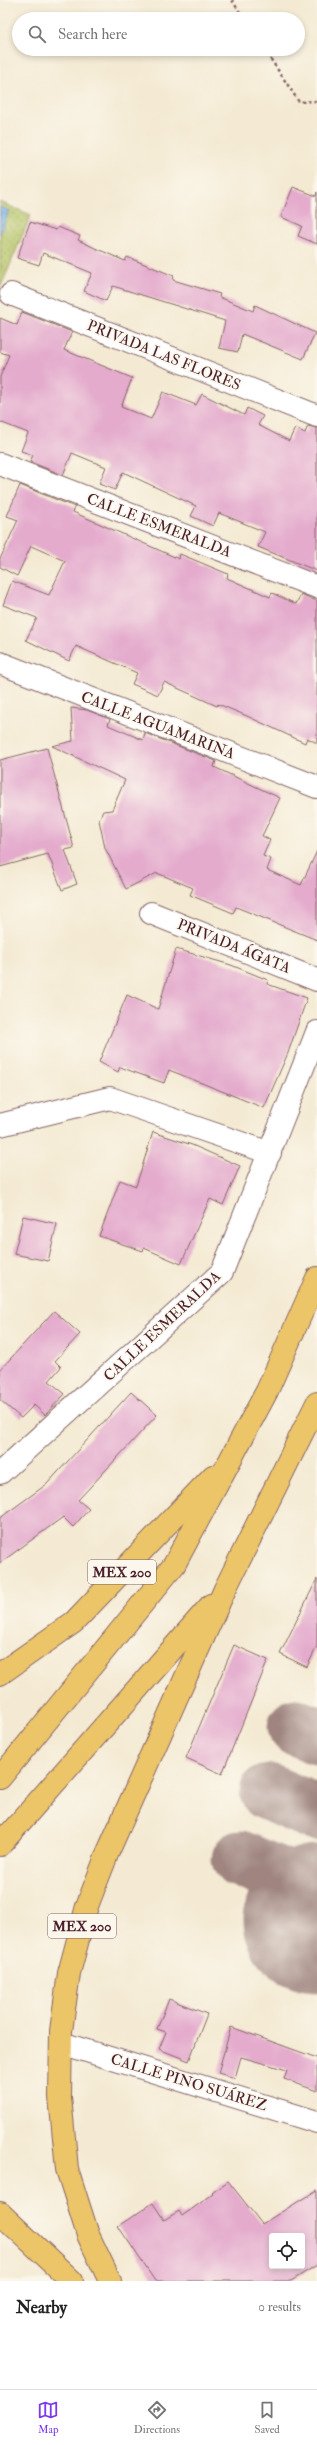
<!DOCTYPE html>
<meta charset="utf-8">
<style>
:root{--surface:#fff;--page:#f2f2f2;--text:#222;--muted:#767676;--line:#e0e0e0;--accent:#7c3aed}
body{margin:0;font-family:"IM FELL Double Pica",serif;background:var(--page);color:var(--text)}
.controls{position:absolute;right:12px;bottom:12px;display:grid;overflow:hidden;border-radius:4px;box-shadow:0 2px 6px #0003}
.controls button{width:36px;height:36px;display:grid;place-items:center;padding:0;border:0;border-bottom:1px solid var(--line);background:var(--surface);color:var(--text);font:20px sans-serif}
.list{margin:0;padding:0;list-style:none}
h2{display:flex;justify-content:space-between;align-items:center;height:52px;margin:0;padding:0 16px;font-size:17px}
h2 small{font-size:13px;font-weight:400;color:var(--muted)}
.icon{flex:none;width:22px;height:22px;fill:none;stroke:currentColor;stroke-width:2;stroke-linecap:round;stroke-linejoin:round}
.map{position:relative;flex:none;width:317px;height:2281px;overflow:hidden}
.search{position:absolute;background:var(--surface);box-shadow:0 2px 6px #0003;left:12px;right:12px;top:12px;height:44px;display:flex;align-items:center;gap:10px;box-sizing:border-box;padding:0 14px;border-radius:22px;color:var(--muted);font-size:15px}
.sheet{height:108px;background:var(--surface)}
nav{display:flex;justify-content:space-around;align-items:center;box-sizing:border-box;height:56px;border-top:1px solid var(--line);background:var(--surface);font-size:11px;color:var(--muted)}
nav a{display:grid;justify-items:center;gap:2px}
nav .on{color:var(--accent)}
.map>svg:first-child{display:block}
.park{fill:url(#park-dots);stroke:#807248}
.water{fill:url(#water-waves);stroke:#606a8b}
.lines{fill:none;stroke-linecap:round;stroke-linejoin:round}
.taxiway{stroke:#9f847f;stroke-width:57}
.runway{stroke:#9f847f;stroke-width:143}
.building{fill:#e4abcd;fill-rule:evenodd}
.minor-casing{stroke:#866666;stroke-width:24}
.major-casing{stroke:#866666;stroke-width:24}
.highway-casing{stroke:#866666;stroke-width:24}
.path{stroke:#866666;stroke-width:2.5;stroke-dasharray:3 3;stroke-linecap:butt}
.minor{stroke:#fff;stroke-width:22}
.major{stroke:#edc569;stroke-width:22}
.highway{stroke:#edc569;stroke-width:22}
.labels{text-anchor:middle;stroke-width:3.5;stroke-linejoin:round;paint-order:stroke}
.shield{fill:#fbf7ec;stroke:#7f6065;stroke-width:1}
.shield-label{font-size:14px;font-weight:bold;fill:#4a1f2b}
.street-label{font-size:15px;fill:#4a1f2b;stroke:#fbf7ec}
</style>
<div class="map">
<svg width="317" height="2281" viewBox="0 0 317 2281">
<defs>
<pattern id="park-dots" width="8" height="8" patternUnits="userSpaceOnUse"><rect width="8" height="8" fill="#b5c466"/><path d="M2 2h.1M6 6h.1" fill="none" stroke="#9da859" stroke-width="1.8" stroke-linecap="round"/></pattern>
<pattern id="water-waves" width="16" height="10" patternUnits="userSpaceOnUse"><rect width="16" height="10" fill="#77b6eb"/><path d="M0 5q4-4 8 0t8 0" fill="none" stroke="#6493bf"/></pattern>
</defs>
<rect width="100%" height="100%" fill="#fbf7ec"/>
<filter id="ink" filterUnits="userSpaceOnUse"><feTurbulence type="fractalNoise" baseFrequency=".025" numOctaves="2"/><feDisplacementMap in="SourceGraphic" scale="8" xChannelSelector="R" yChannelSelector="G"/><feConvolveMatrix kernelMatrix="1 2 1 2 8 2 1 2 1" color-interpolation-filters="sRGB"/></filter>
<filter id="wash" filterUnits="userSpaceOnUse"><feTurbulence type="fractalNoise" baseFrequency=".012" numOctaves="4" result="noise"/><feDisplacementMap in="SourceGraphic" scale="16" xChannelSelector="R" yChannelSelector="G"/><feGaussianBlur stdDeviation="0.9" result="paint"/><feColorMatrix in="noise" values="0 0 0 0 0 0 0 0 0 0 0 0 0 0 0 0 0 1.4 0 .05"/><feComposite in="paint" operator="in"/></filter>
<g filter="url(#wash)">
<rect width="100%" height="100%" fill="#f4ead3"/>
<polygon class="park" points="0,202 31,215 0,289"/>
<polygon class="water" points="0,207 9,211 0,234"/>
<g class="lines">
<g class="taxiway">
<polyline points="296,1727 317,1736"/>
<polyline points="268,1792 317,1813"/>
<polyline points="240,1859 317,1892"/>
</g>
<polyline class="runway" points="317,1916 315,1920 317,1921"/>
</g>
<g id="blocks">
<g class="building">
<polygon points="293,187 316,196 317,192 317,244 298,236 302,226 281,217"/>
<polygon points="30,222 56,230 58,227 80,236 78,240 95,248 125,261 127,257 174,276 173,280 220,294 219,297 253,311 255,305 315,333 303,359 242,334 238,352 219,348 225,321 113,286 106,301 84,291 92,273 43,253 39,265 17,258"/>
<polygon points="22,312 72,332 64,350 132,378 121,407 151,419 163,392 196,405 202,394 244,415 247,408 263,416 258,425 289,441 295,428 305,433 308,426 317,428 317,571 258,547 265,532 219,513 213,526 191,516 196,506 123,472 115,490 99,484 106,467 72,453 63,475 30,462 33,455 21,451 28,433 0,422 0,377 9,355 0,352 0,318 17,325"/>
<polygon points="20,485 75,507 73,512 179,559 180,554 228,574 227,578 270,597 272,593 296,604 301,594 317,601 317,743 307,738 305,743 247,716 218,704 217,706 164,682 158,695 132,684 137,673 76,646 69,661 26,640 37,618 3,605 12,581 49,595 65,561 31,546 17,576 0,567 0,559 18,520 7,516"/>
<polygon points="71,708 87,710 110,719 108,725 143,740 145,733 216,761 214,767 280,798 262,836 270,840 263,856 271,859 267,870 301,885 317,851 317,940 236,907 233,913 190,895 193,888 157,873 126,889 105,848 99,820 103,811 112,810 125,780 52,746 73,741"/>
<polygon points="47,748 74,848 65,850 77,884 62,890 48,854 0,867 0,760"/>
<polygon points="176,949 231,965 268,980 267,984 307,998 288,1053 264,1108 169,1070 164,1083 120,1067 118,1072 99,1062 127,995 158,1009"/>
<polygon points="153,1132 192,1145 240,1166 223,1205 210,1199 181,1264 144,1248 143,1251 99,1236 120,1180 136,1186"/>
<polygon points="23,1216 57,1224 48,1261 14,1254"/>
<polygon points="54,1311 80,1334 55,1361 61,1367 49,1381 65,1394 45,1415 34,1405 21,1418 0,1400 0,1370"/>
<polygon points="131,1392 157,1415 78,1500 89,1509 73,1527 63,1517 0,1563 0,1518 47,1484"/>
<polygon points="317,1579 317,1646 307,1667 280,1654"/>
<polygon points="234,1645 268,1660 222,1774 186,1758"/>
<polygon points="169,1999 207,2014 189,2061 159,2049 166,2032 157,2029"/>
<polygon points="231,2027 317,2058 317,2091 284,2079 287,2070 241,2057 235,2078 218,2073"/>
<path d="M228 2181 262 2224 317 2190V2265L291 2281H155L118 2226 153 2203 164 2220 179 2211 182 2216 213 2194 212 2193ZM272 2236H302V2266H272Z"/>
</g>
</g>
</g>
<g filter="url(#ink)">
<use href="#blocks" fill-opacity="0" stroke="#866666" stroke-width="1"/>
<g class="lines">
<g class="minor-casing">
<g id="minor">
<polyline points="11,294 317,416"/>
<polyline points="0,464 317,587"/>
<polyline points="0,663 317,787"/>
<polyline points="151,913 317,980"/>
<polyline points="0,1125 110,1098 270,1153"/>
<polyline points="0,1473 222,1272 317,1032"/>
<polyline points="61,2043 317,2122"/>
</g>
</g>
<g class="major-casing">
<polyline id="major" points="0,2213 72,2281"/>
</g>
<g class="highway-casing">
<g id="highway">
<polyline points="0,1674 74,1622 213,1476"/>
<polyline points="0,1778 174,1565 267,1391 317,1278"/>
<polyline points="0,1845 211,1605"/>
<polyline points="110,2281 88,2235 67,2169 60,2097 61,2031 69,1973 87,1906 108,1852 225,1589 317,1403"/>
</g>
</g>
<g class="path">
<polyline points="232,0 244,19"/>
<polyline points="264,49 299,102 317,101"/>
</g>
<use href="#minor" class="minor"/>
<use href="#major" class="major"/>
<use href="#highway" class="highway"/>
</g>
</g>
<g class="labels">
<g class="shield">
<rect x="88" y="1560" width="68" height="24" rx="3"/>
<rect x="48" y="1914" width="68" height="24" rx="3"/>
</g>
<g class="shield-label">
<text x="122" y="1577">MEX 200</text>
<text x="82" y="1931">MEX 200</text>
</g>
<g class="street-label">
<text transform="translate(164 355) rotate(22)" y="5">PRIVADA LAS FLORES</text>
<text transform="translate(159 525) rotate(21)" y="5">CALLE ESMERALDA</text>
<text transform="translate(158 725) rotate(21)" y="5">CALLE AGUAMARINA</text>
<text transform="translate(234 946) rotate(22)" y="5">PRIVADA ÁGATA</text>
<text transform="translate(162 1326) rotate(-43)" y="5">CALLE ESMERALDA</text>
<text transform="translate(189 2082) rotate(17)" y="5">CALLE PINO SUÁREZ</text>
</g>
</g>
</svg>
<div class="controls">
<button><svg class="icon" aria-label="locate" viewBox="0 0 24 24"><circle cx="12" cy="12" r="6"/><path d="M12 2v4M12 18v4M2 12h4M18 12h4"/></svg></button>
</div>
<div class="search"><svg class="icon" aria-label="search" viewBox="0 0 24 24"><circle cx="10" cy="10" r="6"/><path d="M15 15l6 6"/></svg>Search here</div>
</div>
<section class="sheet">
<h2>Nearby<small>0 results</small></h2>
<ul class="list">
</ul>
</section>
<nav>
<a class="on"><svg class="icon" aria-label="map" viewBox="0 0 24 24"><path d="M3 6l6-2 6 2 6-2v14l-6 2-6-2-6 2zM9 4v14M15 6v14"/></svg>Map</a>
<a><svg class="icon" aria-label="directions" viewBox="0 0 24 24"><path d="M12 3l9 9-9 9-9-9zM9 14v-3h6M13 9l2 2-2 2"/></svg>Directions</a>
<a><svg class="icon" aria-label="saved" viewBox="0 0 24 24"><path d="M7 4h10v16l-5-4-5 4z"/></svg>Saved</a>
</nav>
